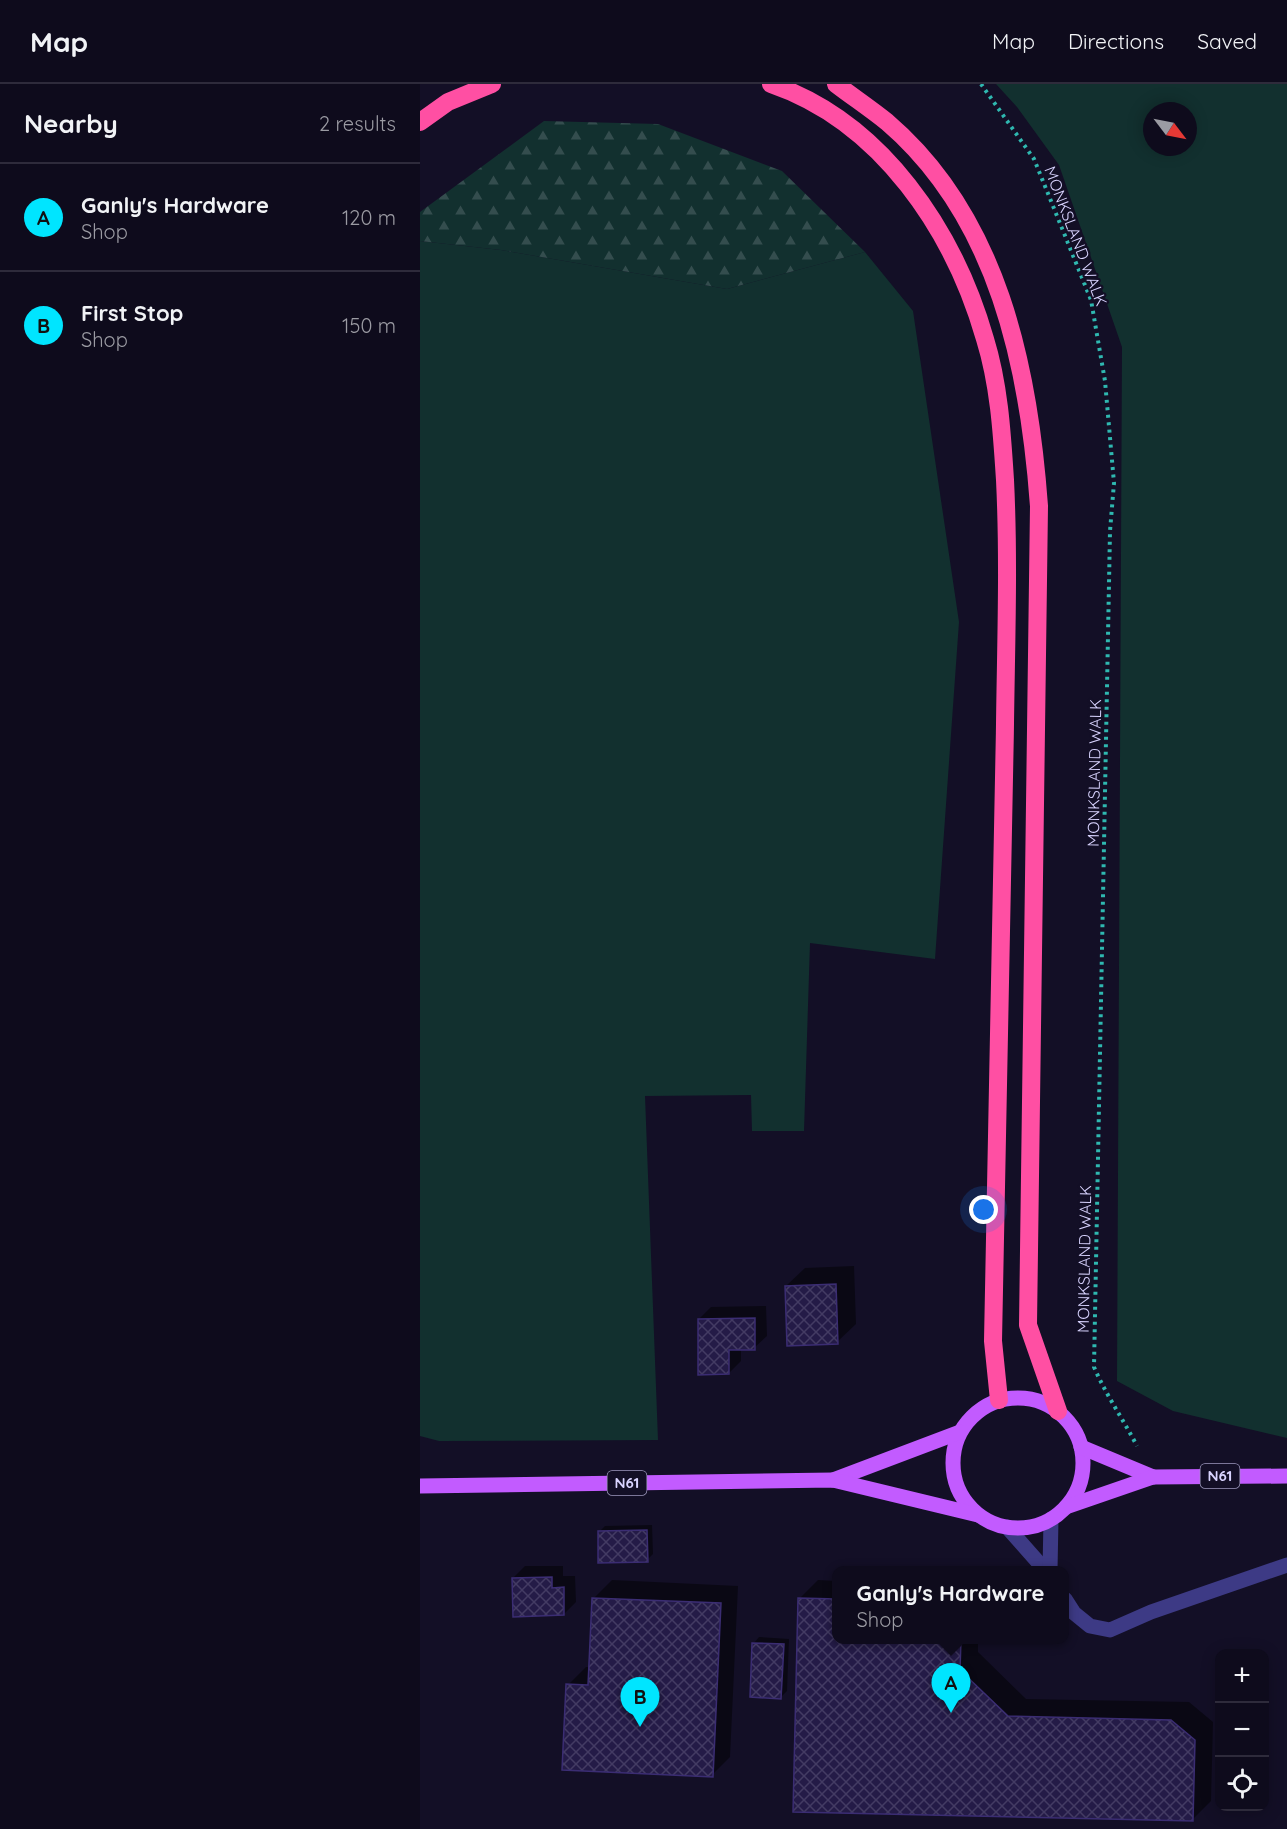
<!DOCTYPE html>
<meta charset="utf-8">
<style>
:root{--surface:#0e0b1c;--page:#171425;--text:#f1f3f6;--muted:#9b9ba3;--line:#2e2b3b;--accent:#00e5ff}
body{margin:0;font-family:Quicksand,sans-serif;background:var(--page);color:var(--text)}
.controls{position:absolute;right:18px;bottom:18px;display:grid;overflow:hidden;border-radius:12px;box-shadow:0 3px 15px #0003}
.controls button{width:54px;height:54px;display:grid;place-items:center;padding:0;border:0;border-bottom:2px solid var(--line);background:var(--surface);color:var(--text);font:30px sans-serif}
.compass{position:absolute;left:723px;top:18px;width:54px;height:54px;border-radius:50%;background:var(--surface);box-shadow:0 3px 15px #0003;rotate:122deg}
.you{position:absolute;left:564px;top:1126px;width:21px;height:21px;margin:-15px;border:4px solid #fff;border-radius:50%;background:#1a73e8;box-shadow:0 0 0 9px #1a73e833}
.badge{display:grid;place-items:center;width:39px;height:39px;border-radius:50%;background:var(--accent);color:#111;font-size:20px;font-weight:700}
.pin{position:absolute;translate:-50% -50px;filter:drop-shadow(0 2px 3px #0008)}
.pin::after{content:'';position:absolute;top:32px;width:21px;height:18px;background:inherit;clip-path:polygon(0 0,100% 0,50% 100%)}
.popup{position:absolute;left:412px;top:1482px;width:237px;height:78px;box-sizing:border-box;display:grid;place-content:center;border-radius:12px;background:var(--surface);filter:drop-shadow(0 2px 4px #0005);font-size:20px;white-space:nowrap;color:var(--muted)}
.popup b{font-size:22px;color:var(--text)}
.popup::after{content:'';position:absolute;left:50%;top:100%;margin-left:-12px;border:12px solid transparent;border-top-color:var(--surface)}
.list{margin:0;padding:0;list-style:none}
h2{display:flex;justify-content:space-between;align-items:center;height:78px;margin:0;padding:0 24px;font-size:26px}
h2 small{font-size:20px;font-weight:400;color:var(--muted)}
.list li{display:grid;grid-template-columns:39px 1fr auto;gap:18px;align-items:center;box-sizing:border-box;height:108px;padding:0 24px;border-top:2px solid var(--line)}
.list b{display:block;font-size:22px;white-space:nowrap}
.list p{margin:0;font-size:20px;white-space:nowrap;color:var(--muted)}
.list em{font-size:20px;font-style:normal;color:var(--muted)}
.icon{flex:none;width:33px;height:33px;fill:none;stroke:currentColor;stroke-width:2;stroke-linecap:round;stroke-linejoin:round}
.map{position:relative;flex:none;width:867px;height:1745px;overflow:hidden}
header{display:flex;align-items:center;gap:36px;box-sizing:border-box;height:84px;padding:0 30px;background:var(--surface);border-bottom:2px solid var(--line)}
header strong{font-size:28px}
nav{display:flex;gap:33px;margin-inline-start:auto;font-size:21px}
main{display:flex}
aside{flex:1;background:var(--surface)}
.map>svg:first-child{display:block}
.grass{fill:#12302f;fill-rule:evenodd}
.forest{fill:url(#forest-firs)}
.shadow{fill:#0007}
.building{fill:url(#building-cross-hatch);stroke:#3b2d73;stroke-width:1.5}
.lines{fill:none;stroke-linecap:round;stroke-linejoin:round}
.path{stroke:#2fb8b0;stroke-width:4;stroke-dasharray:3 4.5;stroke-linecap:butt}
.minor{stroke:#3d3a85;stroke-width:15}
.major{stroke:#c25bff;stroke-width:15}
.highway{stroke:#ff4fa3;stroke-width:18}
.labels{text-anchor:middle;stroke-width:4.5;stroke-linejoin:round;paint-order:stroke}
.shield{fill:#130f26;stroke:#9e99be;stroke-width:1.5}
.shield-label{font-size:15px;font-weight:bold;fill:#d9d4ff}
.street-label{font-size:16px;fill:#d9d4ff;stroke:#130f26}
</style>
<header>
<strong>Map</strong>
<nav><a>Map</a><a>Directions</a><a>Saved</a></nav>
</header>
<main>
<aside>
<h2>Nearby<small>2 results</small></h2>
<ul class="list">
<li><span class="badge">A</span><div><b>Ganly's Hardware</b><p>Shop</p></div><em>120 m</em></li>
<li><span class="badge">B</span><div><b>First Stop</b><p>Shop</p></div><em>150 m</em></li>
</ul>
</aside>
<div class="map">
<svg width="867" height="1745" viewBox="0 0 867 1745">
<defs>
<pattern id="forest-firs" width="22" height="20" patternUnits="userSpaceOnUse" patternTransform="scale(1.5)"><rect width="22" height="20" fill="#12302f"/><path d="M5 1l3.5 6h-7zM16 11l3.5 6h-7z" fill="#344d4e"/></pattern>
<pattern id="building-cross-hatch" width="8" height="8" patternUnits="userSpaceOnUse" patternTransform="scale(1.5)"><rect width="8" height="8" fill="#241b47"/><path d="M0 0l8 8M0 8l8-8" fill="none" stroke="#433b63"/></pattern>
</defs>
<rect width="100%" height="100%" fill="#130f26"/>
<g class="grass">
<path d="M576 0H867V1354L753 1327 697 1297 702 263 639 81 597 23ZM732 27H768V63H732Z"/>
<polygon points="0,157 81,166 307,205 445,168 493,227 539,538 515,875 390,859 384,1047 332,1047 331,1011 225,1012 238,1356 19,1357 0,1352"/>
</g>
<polygon class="forest" points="124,37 238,40 362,87 445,168 307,205 81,166 0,157 0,128"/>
<g class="shadow">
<polygon points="434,1182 436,1240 417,1258 366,1202 385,1184"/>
<polygon points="346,1222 347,1252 334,1264 321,1265 321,1277 309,1289 279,1235 291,1223"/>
<polygon points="232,1441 233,1470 227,1476 179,1448 185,1442"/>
<polygon points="105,1482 143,1482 143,1492 155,1492 156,1518 144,1530 93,1494"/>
<polygon points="192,1496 318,1502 310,1673 292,1691 148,1601 166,1583 170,1583 174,1514"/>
<polygon points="398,1496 417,1497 417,1556 558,1556 558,1568 606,1615 769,1618 793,1638 791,1717 773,1735 375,1727 380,1514"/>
<polygon points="339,1553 369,1555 367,1607 361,1613 334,1559"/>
</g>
<g class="building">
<polygon points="416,1200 418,1260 367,1262 365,1202"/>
<polygon points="335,1234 335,1266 309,1266 309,1290 278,1291 278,1235"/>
<polygon points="227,1446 228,1478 178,1479 178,1447"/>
<polygon points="132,1493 132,1504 144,1503 144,1531 93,1533 92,1494"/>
<polygon points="172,1514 301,1519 293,1693 142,1686 146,1600 168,1601"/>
<polygon points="378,1514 417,1515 417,1556 541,1556 540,1586 588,1632 751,1636 775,1656 773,1737 373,1728"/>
<polygon points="332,1559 364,1560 361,1615 330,1613"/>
</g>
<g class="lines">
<path class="path" d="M561 0 614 75 671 216 685 297 694 399 690 447 674 1283C686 1311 703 1335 717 1362"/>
<g class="minor">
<polyline points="587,1443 625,1486"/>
<polyline points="630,1486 631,1435"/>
<polyline points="645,1515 654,1529 670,1542 690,1546 731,1528 867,1481"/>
</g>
<g class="major">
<circle cx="598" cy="1379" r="65"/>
<polyline points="661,1363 733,1393"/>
<polyline points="413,1396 540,1348"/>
<polyline points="0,1402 413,1396 558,1431"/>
<polyline points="646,1423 733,1393 867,1392"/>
</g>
<g class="highway">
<path d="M351 0C462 38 534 147 565 255 579 300 582 349 585 396 589 477 586 559 585 640 582 846 578 1052 573 1257L579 1316"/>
<path d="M416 0C433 13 451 25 467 38 578 133 609 283 619 422L608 1241 638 1327"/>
<polyline points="0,38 28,18 72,0"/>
</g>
</g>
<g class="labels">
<g class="shield">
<rect x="780.5" y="1380" width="39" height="24" rx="4.5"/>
<rect x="187.5" y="1387" width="39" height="24" rx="4.5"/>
</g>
<g class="shield-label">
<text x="800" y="1397">N61</text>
<text x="207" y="1404">N61</text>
</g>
<g class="street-label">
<text transform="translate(656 152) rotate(69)" y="6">MONKSLAND WALK</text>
<text transform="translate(674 689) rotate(-89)" y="6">MONKSLAND WALK</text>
<text transform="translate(664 1175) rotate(-89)" y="6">MONKSLAND WALK</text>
</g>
</g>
</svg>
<div class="controls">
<button>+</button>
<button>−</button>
<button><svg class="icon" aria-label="locate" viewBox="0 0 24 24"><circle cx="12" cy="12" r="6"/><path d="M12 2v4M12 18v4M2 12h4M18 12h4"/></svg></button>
</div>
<svg class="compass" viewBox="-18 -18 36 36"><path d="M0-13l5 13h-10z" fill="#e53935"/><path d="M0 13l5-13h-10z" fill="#9b9ba3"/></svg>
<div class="you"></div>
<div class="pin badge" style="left:531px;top:1629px">A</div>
<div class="popup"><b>Ganly's Hardware</b>Shop</div>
<div class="pin badge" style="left:220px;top:1643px">B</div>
</div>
</main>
